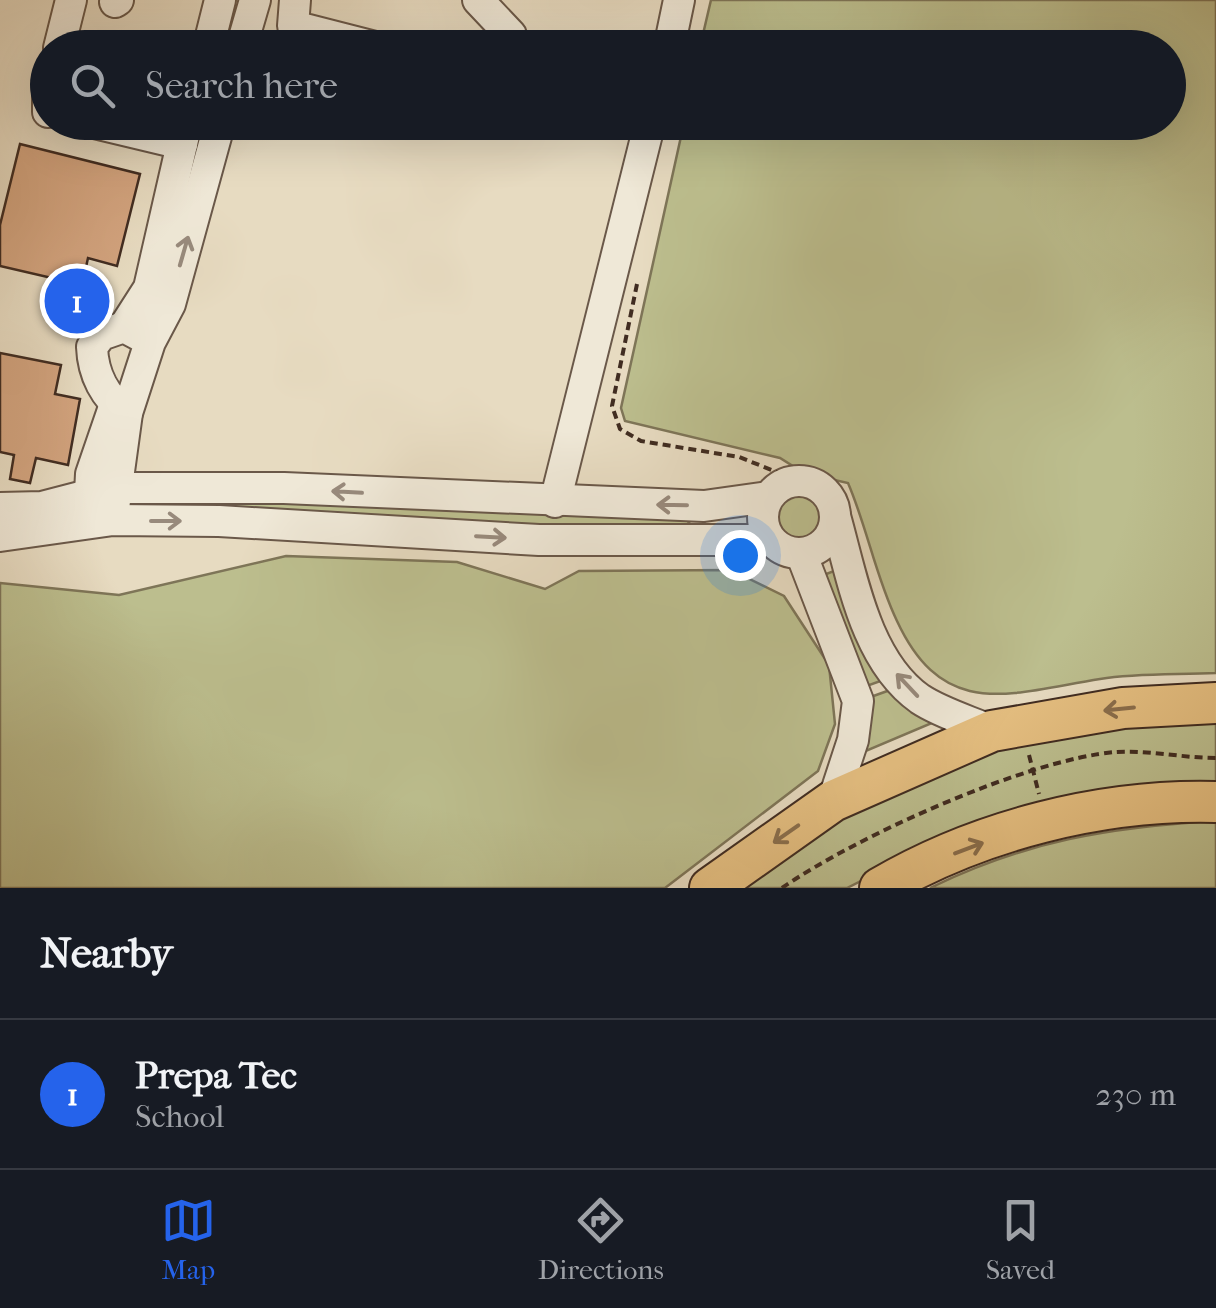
<!DOCTYPE html>
<style>
:root{--surface:#171b24;--page:#20242c;--text:#f1f3f6;--muted:#9ea1a6;--line:#363941;--accent:#2563eb}
body{margin:0;font-family:"IM FELL French Canon",serif;background:var(--page);color:var(--text)}
.you{position:absolute;left:740px;top:555px;width:35px;height:35px;margin:-25px;border:8px solid #fff;border-radius:50%;background:#1a73e8;box-shadow:0 0 0 15px #1a73e833}
.badge{display:grid;place-items:center;width:65px;height:65px;border-radius:50%;background:var(--accent);color:#fff;font-size:32px;font-weight:700}
.pin{position:absolute;translate:-50% -50%;border:5px solid #fff;box-shadow:0 2px 10px #0006}
.list{margin:0;padding:0;list-style:none}
h2{display:flex;justify-content:space-between;align-items:center;height:130px;margin:0;padding:0 40px;font-size:42px}
h2 small{font-size:32px;font-weight:400;color:var(--muted)}
.list li{display:grid;grid-template-columns:65px 1fr auto;gap:30px;align-items:center;box-sizing:border-box;height:150px;padding:0 40px;border-top:2px solid var(--line)}
.list b{display:block;font-size:38px;white-space:nowrap}
.list p{margin:0;font-size:32px;white-space:nowrap;color:var(--muted)}
.list em{font-size:32px;font-style:normal;color:var(--muted)}
.icon{flex:none;width:55px;height:55px;fill:none;stroke:currentColor;stroke-width:2;stroke-linecap:round;stroke-linejoin:round}
.map{position:relative;flex:none;width:1216px;height:888px;overflow:hidden}
.search{position:absolute;background:var(--surface);box-shadow:0 10px 40px #0002;left:30px;right:30px;top:30px;height:110px;display:flex;align-items:center;gap:25px;box-sizing:border-box;padding:0 35px;border-radius:55px;color:var(--muted);font-size:38px}
.sheet{height:280px;background:var(--surface)}
nav{display:flex;justify-content:space-around;align-items:center;box-sizing:border-box;height:140px;border-top:2px solid var(--line);background:var(--surface);font-size:28px;color:var(--muted)}
nav a{display:grid;justify-items:center;gap:5px}
nav .on{color:var(--accent)}
.map>svg:first-child{display:block}
.green{fill:#bcbe8e;stroke:#7e7558;stroke-width:2.5}
.building{fill:#d2a37e;stroke:#402c21;stroke-width:2.5}
.lines{fill:none;stroke-linecap:round;stroke-linejoin:round}
.minor-casing{stroke:#6a5849;stroke-width:34}
.major-casing{stroke:#402c21;stroke-width:44}
.path{stroke:#402c21;stroke-width:4;stroke-dasharray:8 5;stroke-linecap:butt}
.minor{stroke:#efe8d7;stroke-width:30}
.major{stroke:#e4be80;stroke-width:40}
.oneway{stroke:#988a7c}
.oneway2{stroke:#8a6e4c}
</style>
<div class="map">
<svg width="1216" height="888" viewBox="0 0 1216 888">
<rect width="100%" height="100%" fill="#e7dbc1"/>
<filter id="stains"><feTurbulence type="fractalNoise" baseFrequency=".002" numOctaves="4"/><feColorMatrix values="0 0 0 0 .2 0 0 0 0 .09 0 0 0 0 .02 0 0 0 .5 -.17"/></filter>
<radialGradient id="worn" r=".72"><stop offset=".6" stop-color="#630" stop-opacity="0"/><stop offset="1" stop-color="#630" stop-opacity=".3"/></radialGradient>
<g class="green">
<path d="M711 0H1216V673C1178 675 1138 673 1100 679 1011 693 944 722 897 621 876 578 867 527 848 483L804 473 780 458 625 421 621 408 684 123 1168 122V48L700 47Z"/>
<circle cx="799" cy="519" r="24"/>
<polygon points="176,496 684,517 691,525 689,530 128,512 128,499"/>
<polygon points="286,556 457,562 545,589 579,571 731,570 784,596 829,665 835,724 818,771 665,888 0,888 0,583 119,595"/>
<polygon points="839,569 886,679 864,687 821,576"/>
<polygon points="893,689 939,720 854,756 865,699"/>
<polygon points="1216,719 1216,782 1109,793 922,850 847,888 735,888 815,831 989,752 1113,726"/>
<path d="M1216 821V888H930C1026 841 1110 827 1216 821Z"/>
</g>
<g class="building">
<polygon points="20,144 140,174 117,266 88,258 82,285 0,266 0,225"/>
<polygon points="0,353 61,365 55,394 80,399 68,465 36,458 30,483 10,479 14,455 0,452"/>
</g>
<g class="lines">
<g class="minor-casing">
<g id="minor">
<polyline points="295,0 293,26 379,48"/>
<polyline points="478,0 511,35 514,48"/>
<polyline points="115,2 118,0"/>
<polyline points="59,48 71,0"/>
<polyline points="208,48 220,0"/>
<polyline points="241,48 255,0"/>
<polyline points="669,48 679,0"/>
<polyline points="48,93 48,112"/>
<polyline points="90,122 182,144"/>
<polyline points="124,327 149,288 187,122"/>
<path d="M127 413C105 398 93 374 92 347L101 335 124 327 139 335"/>
<circle cx="799" cy="517" r="36"/>
<polyline points="555,502 650,122"/>
<polyline points="0,508 42,507 115,488 284,488 704,506 768,497"/>
<polyline points="114,508 127,413 150,342 170,304 220,122"/>
<polyline points="89,512 91,474 114,407"/>
<path d="M835 516C852 576 865 660 920 699 941 713 969 721 992 731"/>
<polyline points="0,536 113,520 219,521 539,540 769,540"/>
<polyline points="801,553 858,701 853,740 833,801"/>
</g>
</g>
<g class="major-casing">
<g id="major">
<polyline points="710,888 833,801 992,731 1123,708 1216,703"/>
<path d="M880 888C979 830 1102 799 1216 802"/>
</g>
</g>
<g class="path">
<polyline points="637,284 612,406 620,429 641,441 739,457 802,482"/>
<polyline points="1029,755 1039,794"/>
<path d="M782 888C855 837 1028 759 1116 752 1150 750 1183 758 1216 758"/>
</g>
<use href="#minor" class="minor"/>
<use href="#major" class="major"/>
</g>
<defs><path id="oneway-shaft" d="M-6 0H5M1.5-3L5.5 0L1.5 3" fill="none" stroke-width="1.6" stroke-linecap="round" stroke-linejoin="round" transform="scale(2.5)"/></defs>
<g class="oneway">
<use href="#oneway-shaft" transform="translate(184 251) rotate(-74)"/>
<use href="#oneway-shaft" transform="translate(347 492) rotate(-177)"/>
<use href="#oneway-shaft" transform="translate(672 505) rotate(-179)"/>
<use href="#oneway-shaft" transform="translate(166 521)"/>
<use href="#oneway-shaft" transform="translate(491 537) rotate(3)"/>
<use href="#oneway-shaft" transform="translate(907 685) rotate(-133)"/>
</g>
<g class="oneway2">
<use href="#oneway-shaft" transform="translate(1119 709) rotate(174)"/>
<use href="#oneway-shaft" transform="translate(786 834) rotate(145)"/>
<use href="#oneway-shaft" transform="translate(969 848) rotate(-21)"/>
</g>
<rect width="100%" height="100%" filter="url(#stains)"/>
<rect width="100%" height="100%" fill="url(#worn)"/>
</svg>
<div class="you"></div>
<div class="pin badge" style="left:77px;top:301px">1</div>
<div class="search"><svg class="icon" aria-label="search" viewBox="0 0 24 24"><circle cx="10" cy="10" r="6"/><path d="M15 15l6 6"/></svg>Search here</div>
</div>
<section class="sheet">
<h2>Nearby<small></small></h2>
<ul class="list">
<li><span class="badge">1</span><div><b>Prepa Tec</b><p>School</p></div><em>230 m</em></li>
</ul>
</section>
<nav>
<a class="on"><svg class="icon" aria-label="map" viewBox="0 0 24 24"><path d="M3 6l6-2 6 2 6-2v14l-6 2-6-2-6 2zM9 4v14M15 6v14"/></svg>Map</a>
<a><svg class="icon" aria-label="directions" viewBox="0 0 24 24"><path d="M12 3l9 9-9 9-9-9zM9 14v-3h6M13 9l2 2-2 2"/></svg>Directions</a>
<a><svg class="icon" aria-label="saved" viewBox="0 0 24 24"><path d="M7 4h10v16l-5-4-5 4z"/></svg>Saved</a>
</nav>
